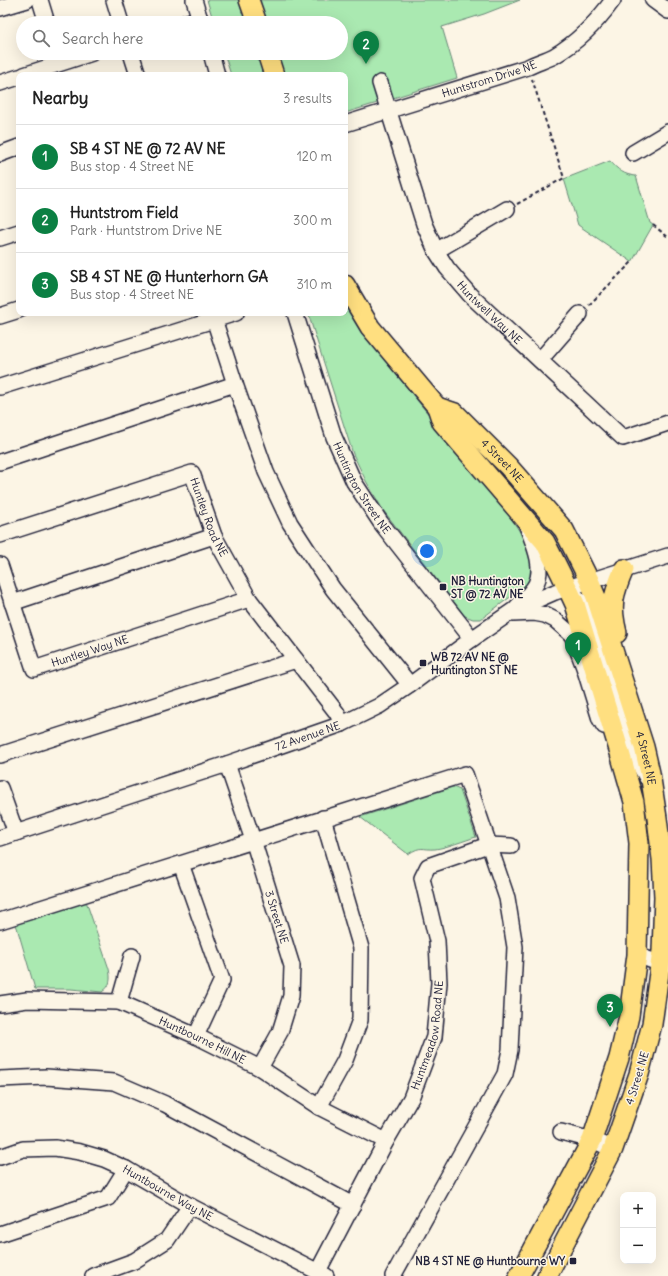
<!DOCTYPE html>
<meta charset="utf-8">
<style>
:root{--surface:#fff;--page:#f6f6f6;--text:#222;--muted:#767676;--line:#e0e0e0;--accent:#0b8043}
body{margin:0;font-family:Delius,sans-serif;background:var(--page);color:var(--text)}
.controls{position:absolute;right:12px;bottom:12px;display:grid;overflow:hidden;border-radius:8px;box-shadow:0 4px 16px #0002}
.controls button{width:36px;height:36px;display:grid;place-items:center;padding:0;border:0;border-bottom:1px solid var(--line);background:var(--surface);color:var(--text);font:20px sans-serif}
.you{position:absolute;left:427px;top:551px;width:14px;height:14px;margin:-10px;border:3px solid #fff;border-radius:50%;background:#1a73e8;box-shadow:0 0 0 6px #1a73e833}
.badge{display:grid;place-items:center;width:26px;height:26px;border-radius:50%;background:var(--accent);color:#fff;font-size:13px;font-weight:700}
.pin{position:absolute;translate:-50% -33px;filter:drop-shadow(0 1px 2px #0008)}
.pin::after{content:'';position:absolute;top:21px;width:14px;height:12px;background:inherit;clip-path:polygon(0 0,100% 0,50% 100%)}
.list{margin:0;padding:0;list-style:none}
h2{display:flex;justify-content:space-between;align-items:center;height:52px;margin:0;padding:0 16px;font-size:17px}
h2 small{font-size:13px;font-weight:400;color:var(--muted)}
.list li{display:grid;grid-template-columns:26px 1fr auto;gap:12px;align-items:center;box-sizing:border-box;height:64px;padding:0 16px;border-top:1px solid var(--line)}
.list b{display:block;font-size:15px;white-space:nowrap}
.list p{margin:0;font-size:13px;white-space:nowrap;color:var(--muted)}
.list em{font-size:13px;font-style:normal;color:var(--muted)}
.icon{flex:none;width:22px;height:22px;fill:none;stroke:currentColor;stroke-width:2;stroke-linecap:round;stroke-linejoin:round}
.map{position:relative;flex:none;width:668px;height:1276px;overflow:hidden}
.search{position:absolute;background:var(--surface);box-shadow:0 4px 16px #0002;left:16px;top:16px;width:332px;height:44px;display:flex;align-items:center;gap:10px;box-sizing:border-box;padding:0 14px;border-radius:22px;color:var(--muted);font-size:15px}
.panel{position:absolute;background:var(--surface);box-shadow:0 4px 16px #0002;left:16px;top:72px;width:332px;height:244px;border-radius:8px}
.map>svg:first-child{display:block}
.green{fill:#aae9b1;stroke:#668676}
.lines{fill:none;stroke-linecap:round;stroke-linejoin:round}
.minor-casing{stroke:#22223b;stroke-width:18}
.major-casing{stroke:#22223b;stroke-width:22}
.path{stroke:#22223b;stroke-width:2;stroke-dasharray:4 3;stroke-linecap:butt}
.minor{stroke:#fcf5e5;stroke-width:15}
.major{stroke:#ffdf80;stroke-width:19}
.poi-dot{fill:#22223b;stroke:#fcf5e5;stroke-width:1.5}
.labels{text-anchor:middle;stroke-width:3;stroke-linejoin:round;paint-order:stroke}
.street-label{font-size:11px;fill:#22223b;stroke:#fcf5e5}
.poi-label{font-size:11px;font-weight:bold;fill:#22223b;stroke:#fcf5e5;text-anchor:start}
</style>
<div class="map">
<svg width="668" height="1276" viewBox="0 0 668 1276">
<rect width="100%" height="100%" fill="#fcf5e5"/>
<filter id="ink" filterUnits="userSpaceOnUse"><feTurbulence type="fractalNoise" baseFrequency=".025" numOctaves="2"/><feDisplacementMap in="SourceGraphic" scale="8" xChannelSelector="R" yChannelSelector="G"/><feConvolveMatrix kernelMatrix="1 2 1 2 8 2 1 2 1" color-interpolation-filters="sRGB"/></filter>
<g filter="url(#ink)">
<g class="green">
<polygon points="207,0 242,0 249,23 214,23"/>
<polygon points="258,0 520,0 484,14 442,27 457,78 345,113 345,75 282,75 275,53 341,53 341,23 265,23"/>
<polygon points="224,53 259,53 266,75 231,75"/>
<path d="M610 161C618 170 624 175 636 176L650 223 653 225 632 262 578 225 564 179Z"/>
<polygon points="345,303 349,312 383,358 505,509 520,532 529,550 534,568 529,583 481,619 473,619 465,616 383,510 366,481 353,454 308,313 345,313"/>
<path d="M453 787 460 790 476 837C466 840 445 848 435 849 422 850 422 845 408 854L360 817Z"/>
<path d="M86 901 109 969C111 979 111 986 102 992L71 989H35L16 924Z"/>
</g>
<g class="lines">
<g class="minor-casing">
<g id="minor">
<polyline points="40,0 47,23"/>
<polyline points="114,0 121,23"/>
<polyline points="194,0 201,23"/>
<polyline points="653,0 668,11"/>
<polyline points="0,8 27,0"/>
<polyline points="185,23 200,18"/>
<polyline points="131,53 138,75"/>
<polyline points="211,53 217,75"/>
<polyline points="24,75 92,53"/>
<polyline points="0,83 19,77"/>
<path id="s1" d="M380 83 424 224 436 251 447 268 470 295 623 438 668 423"/>
<path id="s2" d="M345 124 528 67C536 63 546 60 554 56 578 42 597 22 613 0"/>
<polyline points="633,153 668,132"/>
<polyline points="0,154 19,147"/>
<polyline points="0,238 19,232"/>
<polyline points="436,251 507,209"/>
<polyline points="212,313 235,384 266,472 290,523 333,589 410,685"/>
<path id="s3" d="M295 313 334 437 354 482 381 523 472 639"/>
<polyline points="0,316 19,310"/>
<polyline points="540,360 580,314"/>
<polyline points="0,387 236,313"/>
<polyline points="0,462 235,384"/>
<path id="s4" d="M0 535 192 473 214 536 249 599 337 713 342 724"/>
<path id="s5" d="M0 565 34 669 249 599"/>
<polyline points="571,591 589,610 634,755 647,778"/>
<polyline points="12,603 214,536"/>
<path d="M516 608C523 600 532 592 536 584 545 565 532 541 526 523"/>
<polyline points="513,614 534,613 545,615 555,620 572,635 584,667 600,719 604,726"/>
<polyline points="0,755 296,660"/>
<path id="s6" d="M227 764 253 840 292 966 291 996 280 1032 260 1068"/>
<polyline points="0,788 16,833"/>
<path id="s7" d="M0 838 227 764 342 724 379 706 410 685 472 639 514 610 555 592 668 556"/>
<polyline points="181,864 222,980 196,1036"/>
<polyline points="0,921 465,774 507,898 515,947 510,1050 505,1074 393,1276"/>
<polyline points="637,955 661,964 668,964"/>
<polyline points="119,1002 132,956"/>
<path id="s8" d="M0 1004 27 1000 119 1002 196 1036 260 1068 319 1107 386 1141"/>
<polyline points="0,1079 46,1077 114,1082 165,1104 353,1205"/>
<polyline points="319,1107 345,1060 360,1020 361,948 323,818"/>
<polyline points="561,1132 592,1140 613,1149"/>
<path id="s9" d="M0 1157 23 1149 55 1148 80 1152 104 1159 126 1169 190 1206 326 1276"/>
<polyline points="0,1234 108,1198 126,1169"/>
<path id="s10" d="M318 1271 386 1141 411 1098 434 1037 439 983 437 941 422 878 428 866 488 845 511 846"/>
<polyline points="93,1276 134,1261 167,1240 190,1206"/>
</g>
</g>
<g class="major-casing">
<g id="major">
<polyline points="249,0 257,23"/>
<polyline points="267,53 274,75"/>
<polyline points="345,285 370,327 437,407 442,422 545,542 561,574 575,604 620,753 634,802 639,843 637,955 629,1016 619,1058 592,1140 519,1276"/>
<path id="s11" d="M437 407 455 413 508 466 564 530 589 580 596 597 644 747 650 773 657 818 662 859 664 897 662 951 652 1024 639 1074 613 1149 547 1276"/>
<path d="M617 633C610 605 613 595 624 569"/>
</g>
</g>
<g class="path">
<polyline points="517,204 564,178 532,79"/>
<polyline points="653,225 668,237"/>
<polyline points="589,305 632,262"/>
</g>
<use href="#minor" class="minor"/>
<use href="#major" class="major"/>
</g>
</g>
<g class="poi-dot">
<rect x="439" y="583" width="8" height="8" rx="2"/>
<rect x="419" y="659" width="8" height="8" rx="2"/>
<rect x="569" y="1257" width="8" height="8" rx="2"/>
</g>
<g class="labels">
<g class="street-label">
<text dy="4" stroke="none"><textPath href="#s2" startOffset="151">Huntstrom Drive NE</textPath></text>
<text dy="4" stroke="none"><textPath href="#s1" startOffset="259">Huntwell Way NE</textPath></text>
<text dy="4" stroke="none"><textPath href="#s11" startOffset="86">4 Street NE</textPath></text>
<text dy="4" stroke="none"><textPath href="#s3" startOffset="188">Huntington Street NE</textPath></text>
<text dy="4" stroke="none"><textPath href="#s4" startOffset="249">Huntley Road NE</textPath></text>
<text dy="4" stroke="none"><textPath href="#s5" startOffset="168">Huntley Way NE</textPath></text>
<text dy="4" stroke="none"><textPath href="#s7" startOffset="324">72 Avenue NE</textPath></text>
<text dy="4" stroke="none"><textPath href="#s11" startOffset="422">4 Street NE</textPath></text>
<text dy="4" stroke="none"><textPath href="#s6" startOffset="161">3 Street NE</textPath></text>
<text dy="4" stroke="none"><textPath href="#s10" startOffset="262">Huntmeadow Road NE</textPath></text>
<text dy="4" stroke="none"><textPath href="#s8" startOffset="211">Huntbourne Hill NE</textPath></text>
<text transform="translate(637 1078) rotate(-73)" y="4">4 Street NE</text>
<text dy="4" stroke="none"><textPath href="#s9" startOffset="179">Huntbourne Way NE</textPath></text>
</g>
<g class="poi-label">
<text x="451" y="585">NB Huntington<tspan x="451" dy="13">ST @ 72 AV NE</tspan></text>
<text x="431" y="661">WB 72 AV NE @<tspan x="431" dy="13">Huntington ST NE</tspan></text>
<text x="565" y="1265" text-anchor="end">NB 4 ST NE @ Huntbourne WY</text>
</g>
</g>
</svg>
<div class="controls">
<button>+</button>
<button>−</button>
</div>
<div class="you"></div>
<div class="pin badge" style="left:578px;top:665px">1</div>
<div class="pin badge" style="left:366px;top:64px">2</div>
<div class="pin badge" style="left:610px;top:1027px">3</div>
<div class="search"><svg class="icon" aria-label="search" viewBox="0 0 24 24"><circle cx="10" cy="10" r="6"/><path d="M15 15l6 6"/></svg>Search here</div>
<section class="panel">
<h2>Nearby<small>3 results</small></h2>
<ul class="list">
<li><span class="badge">1</span><div><b>SB 4 ST NE @ 72 AV NE</b><p>Bus stop · 4 Street NE</p></div><em>120 m</em></li>
<li><span class="badge">2</span><div><b>Huntstrom Field</b><p>Park · Huntstrom Drive NE</p></div><em>300 m</em></li>
<li><span class="badge">3</span><div><b>SB 4 ST NE @ Hunterhorn GA</b><p>Bus stop · 4 Street NE</p></div><em>310 m</em></li>
</ul>
</section>
</div>
